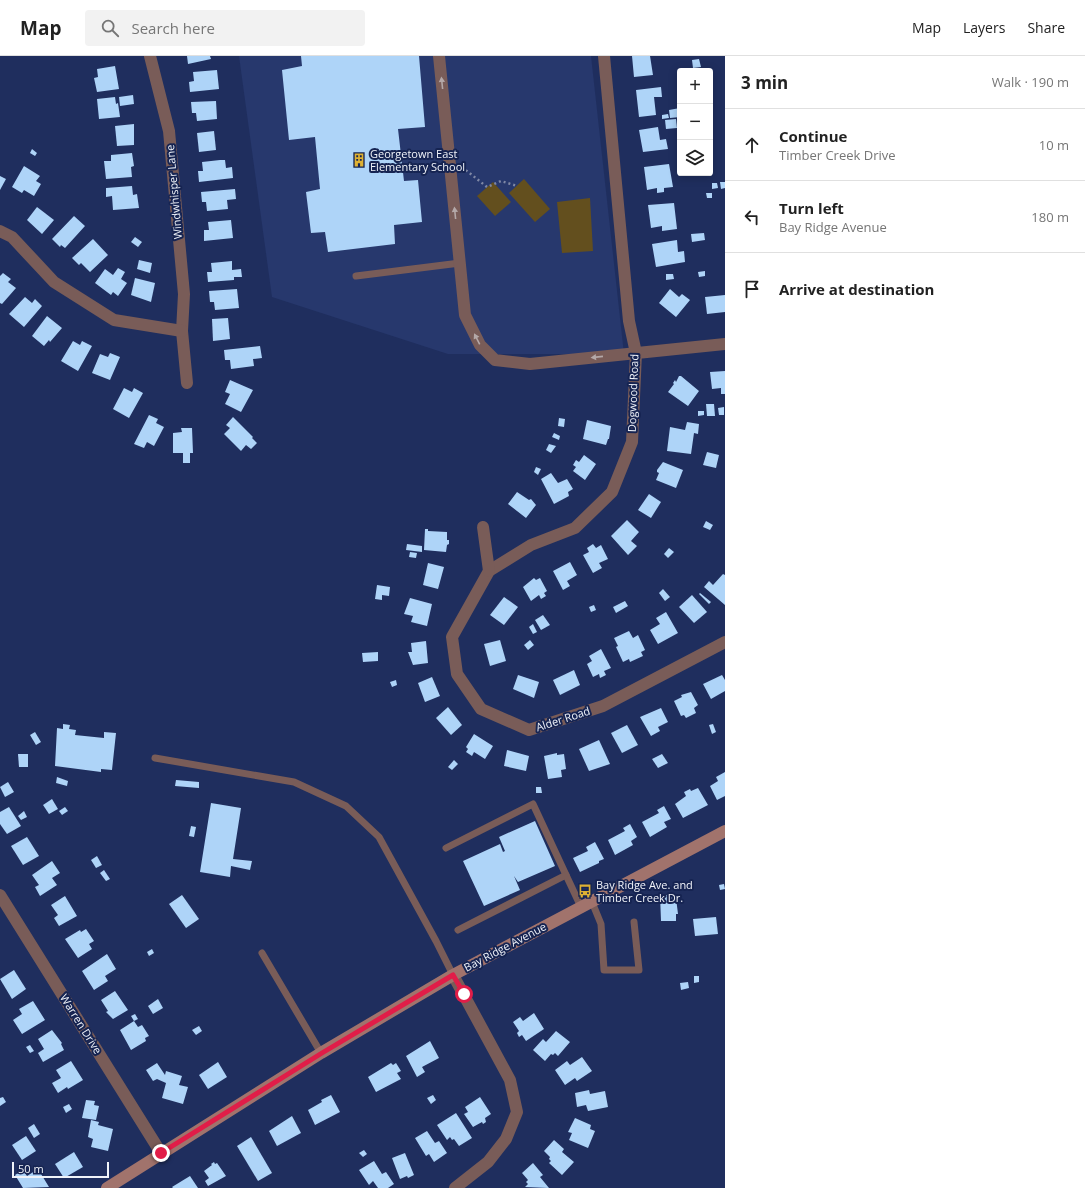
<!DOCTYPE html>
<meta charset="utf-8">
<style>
:root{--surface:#fff;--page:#f2f2f2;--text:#222;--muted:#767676;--line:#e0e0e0}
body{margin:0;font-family:"Open Sans",sans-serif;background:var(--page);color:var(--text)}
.controls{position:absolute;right:12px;top:12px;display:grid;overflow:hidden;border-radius:4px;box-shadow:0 2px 10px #0003}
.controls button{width:36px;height:36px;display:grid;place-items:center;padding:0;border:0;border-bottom:1px solid var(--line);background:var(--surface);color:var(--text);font:20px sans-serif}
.scale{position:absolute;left:12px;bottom:10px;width:97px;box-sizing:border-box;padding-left:4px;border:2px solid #f0f3f9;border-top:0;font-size:11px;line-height:14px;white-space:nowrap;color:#f0f3f9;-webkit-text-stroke:3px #162452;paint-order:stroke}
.stop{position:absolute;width:12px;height:12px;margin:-9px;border:3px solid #e11d48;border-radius:50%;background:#fff}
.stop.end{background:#e11d48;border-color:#fff;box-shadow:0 1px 4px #0008}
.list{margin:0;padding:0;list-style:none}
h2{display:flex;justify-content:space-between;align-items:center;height:52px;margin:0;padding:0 16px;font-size:17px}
h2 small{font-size:13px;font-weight:400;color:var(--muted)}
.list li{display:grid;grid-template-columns:26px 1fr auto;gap:12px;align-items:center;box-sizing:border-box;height:72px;padding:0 16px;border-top:1px solid var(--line)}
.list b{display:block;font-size:15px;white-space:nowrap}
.list p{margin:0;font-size:13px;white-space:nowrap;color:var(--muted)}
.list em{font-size:13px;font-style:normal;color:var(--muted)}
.icon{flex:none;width:22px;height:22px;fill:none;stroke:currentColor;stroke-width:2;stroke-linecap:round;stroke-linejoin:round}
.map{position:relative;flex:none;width:725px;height:1132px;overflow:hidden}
header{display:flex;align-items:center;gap:24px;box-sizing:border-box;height:56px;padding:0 20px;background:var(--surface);border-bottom:1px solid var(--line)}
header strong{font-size:19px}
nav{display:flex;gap:22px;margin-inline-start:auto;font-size:14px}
.search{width:280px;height:36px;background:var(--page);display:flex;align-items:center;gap:10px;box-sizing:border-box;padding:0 14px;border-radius:4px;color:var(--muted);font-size:15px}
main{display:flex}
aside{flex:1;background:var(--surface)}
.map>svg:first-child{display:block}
.built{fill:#27386d}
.green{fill:#634f1e}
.building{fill:#aed4f8}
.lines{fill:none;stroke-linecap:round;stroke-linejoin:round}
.path{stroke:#7f88a5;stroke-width:2.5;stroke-dasharray:2 3;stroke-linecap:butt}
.lane{stroke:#795c58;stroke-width:7}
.street{stroke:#795c58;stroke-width:12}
.secondary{stroke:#a1736c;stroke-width:12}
.oneway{fill:#b4a8a8}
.route{stroke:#e11d48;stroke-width:5}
.labels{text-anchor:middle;stroke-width:4;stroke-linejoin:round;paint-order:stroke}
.poi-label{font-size:11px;fill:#f0f3f9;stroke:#162452;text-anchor:start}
.street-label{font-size:11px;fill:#f0f3f9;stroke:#162452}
</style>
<header>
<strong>Map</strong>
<div class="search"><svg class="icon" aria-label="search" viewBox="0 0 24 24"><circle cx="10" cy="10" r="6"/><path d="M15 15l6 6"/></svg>Search here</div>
<nav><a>Map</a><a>Layers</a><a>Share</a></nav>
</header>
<main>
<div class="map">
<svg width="725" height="1132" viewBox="0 0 725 1132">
<rect width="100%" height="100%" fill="#1f2e5e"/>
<polygon class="built" points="239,0 591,0 624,298 448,298 272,241"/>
<g class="green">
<polygon points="524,123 550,153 535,166 509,137"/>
<polygon points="493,126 511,146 495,160 477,140"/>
<polygon points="590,142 593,195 562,197 557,146"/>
</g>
<g class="building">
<polygon points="187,0 210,0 211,3 188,8"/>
<polygon points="301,0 419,0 425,71 398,73 404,125 418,124 422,166 394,169 395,188 328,196 325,176 311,177 306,136 320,133 315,81 289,84 282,14 302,10"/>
<polygon points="632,0 650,0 653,19 634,21"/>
<polygon points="699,3 701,11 693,12 692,4"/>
<polygon points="115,10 119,33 97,36 94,22 98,21 97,13"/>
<polygon points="217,14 219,33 190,36 189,26 194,25 193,16"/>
<polygon points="661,31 662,41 654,41 656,59 639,61 636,34"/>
<polygon points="133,39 134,48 120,50 119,41"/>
<polygon points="115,41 116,48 118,47 120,61 99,63 97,43"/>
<polygon points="216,45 217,63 197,65 196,57 192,57 191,46"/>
<polygon points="680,52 680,61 670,62 669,54"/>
<polygon points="668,58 669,62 662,63 662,59"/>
<polygon points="676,63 677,72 666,73 665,64"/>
<polygon points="134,68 134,89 117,90 115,70"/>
<polygon points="658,71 660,84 666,83 668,93 643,96 639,74"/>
<polygon points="214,75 216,94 199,96 197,77"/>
<polygon points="32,93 37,97 35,100 30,97"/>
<polygon points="132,97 134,110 131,111 132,121 106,123 104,105 111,105 111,99"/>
<polygon points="220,104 225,104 226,112 232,111 233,122 199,126 198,115 203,115 202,106"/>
<polygon points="669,108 673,131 664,132 664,136 657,137 657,132 647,134 644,111"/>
<polygon points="24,110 40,120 36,125 41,128 34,140 24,134 22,137 12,131"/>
<polygon points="0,120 6,123 0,134"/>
<polygon points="720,126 725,126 725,132 721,133"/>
<polygon points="712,127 717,127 718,132 712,133"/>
<polygon points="132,130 133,139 137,138 139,152 113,154 112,140 106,141 106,132"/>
<polygon points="235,133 236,143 227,144 228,153 207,155 206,146 202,146 201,136"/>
<polygon points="706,137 712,137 712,142 707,142"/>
<polygon points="674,147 677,173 662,175 662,170 651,172 648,149"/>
<polygon points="37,151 54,164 42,178 27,164"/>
<polygon points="74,160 85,170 65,192 61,189 60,191 52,183"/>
<polygon points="231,164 233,182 204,185 204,174 209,174 208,166"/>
<polygon points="704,177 705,184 692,186 691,178"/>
<polygon points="135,181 142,186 138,191 131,186"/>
<polygon points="93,183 108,199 90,216 81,207 79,209 72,202"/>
<polygon points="677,184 678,196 684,195 685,206 656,211 652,188"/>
<polygon points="139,204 152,207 150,217 137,213"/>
<polygon points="232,205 232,214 241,213 242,221 234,221 234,224 208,226 207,216 212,216 211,207"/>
<polygon points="118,212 125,216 121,223 127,227 118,240 113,236 111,239 95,227 105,213 113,219"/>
<polygon points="705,215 705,220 699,221 698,216"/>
<polygon points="3,217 11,223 8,226 16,232 2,248 0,247 0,220"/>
<polygon points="666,218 673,218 674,223 666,224"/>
<polygon points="135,222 155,227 151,246 131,239"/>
<polygon points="237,233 239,252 215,254 214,246 210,246 209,235"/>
<polygon points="670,233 679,241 682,238 690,244 676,261 659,247"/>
<polygon points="725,239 725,256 707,258 705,241"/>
<polygon points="25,241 32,247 35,243 42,250 24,271 9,258"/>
<polygon points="47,260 62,272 50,286 49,284 44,290 32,280"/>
<polygon points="228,262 230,283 213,285 212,263"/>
<polygon points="73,285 80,289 82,285 92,290 78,315 61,305"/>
<polygon points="260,290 262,302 253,303 254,310 231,313 230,304 225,304 224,294"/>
<polygon points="110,297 120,301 110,324 92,317 100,298 108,301"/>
<polygon points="725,315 725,338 721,338 721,332 712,333 710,316"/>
<polygon points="679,320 681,320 699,335 688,350 668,336 674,328 673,327 675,324 676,326"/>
<polygon points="230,324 253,334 241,356 225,348 230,338 225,336"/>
<polygon points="124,332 132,336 134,332 143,337 129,362 113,353"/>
<polygon points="706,348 714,348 715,360 707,360"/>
<polygon points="724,351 724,359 719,359 718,352"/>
<polygon points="698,355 704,355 704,359 698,360"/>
<polygon points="149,359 158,363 156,367 164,371 154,390 147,386 144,392 134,388"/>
<polygon points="233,361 253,381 252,382 257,387 251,393 246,389 241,395 224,378 230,372 226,369"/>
<polygon points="559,362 565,363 564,371 558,370"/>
<polygon points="587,364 611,370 609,383 608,383 606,389 583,383"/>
<polygon points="687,366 699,368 698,378 694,377 691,398 667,395 670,371 685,374"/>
<polygon points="181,372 192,372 193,397 190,397 190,407 183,407 183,397 173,397 173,377 182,376"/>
<polygon points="554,377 560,380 559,384 552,381"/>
<polygon points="549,388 556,390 551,397 546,394"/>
<polygon points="707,396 719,399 716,412 703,409"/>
<polygon points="584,399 596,408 585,424 573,415 576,411 573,409 576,404 579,406"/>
<polygon points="663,406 683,414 676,432 656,424 659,417 657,416 657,414"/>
<polygon points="536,411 541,413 538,419 534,416"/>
<polygon points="551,417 558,427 567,423 573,433 568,436 569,440 554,448 541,423"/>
<polygon points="517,436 529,444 531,443 536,449 526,462 508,448"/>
<polygon points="649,438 661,446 651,462 638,454"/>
<polygon points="627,464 639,476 631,485 637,490 628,499 611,480"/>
<polygon points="706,465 713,469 710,474 703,471"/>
<polygon points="425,473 428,473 428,475 447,476 447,484 449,484 449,488 447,489 446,496 424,494"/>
<polygon points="407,488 422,490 422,496 406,494"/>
<polygon points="593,488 596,492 601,489 608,503 599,507 602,512 593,517 583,499 589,496 587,492"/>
<polygon points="669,492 674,496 668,502 664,498"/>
<polygon points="410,496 417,497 416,502 409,501"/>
<polygon points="570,506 577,519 567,525 570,530 563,534 553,515"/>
<polygon points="428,507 444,511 438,533 423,529"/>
<polygon points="723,518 725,519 725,549 704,531 709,525 713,529"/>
<polygon points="534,522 536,524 540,522 547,535 544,537 546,540 541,543 539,539 531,545 523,531"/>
<polygon points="377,529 390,531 389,540 382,539 382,544 375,543"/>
<polygon points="663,533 670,541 665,545 659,537"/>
<polygon points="700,537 711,546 709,548 699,538"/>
<polygon points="692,539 707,556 694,567 679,551"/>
<polygon points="504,541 518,551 504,569 490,559"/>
<polygon points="410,542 432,548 427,570 411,566 413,560 404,558"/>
<polygon points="625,545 628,550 616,557 613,551"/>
<polygon points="594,549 596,554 591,556 589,551"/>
<polygon points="666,556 678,577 658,588 650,574 660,568 656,562"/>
<polygon points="543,559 550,569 541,574 535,564"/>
<polygon points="533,568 537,576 533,578 529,571"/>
<polygon points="629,575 633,582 638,579 645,594 641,596 643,600 630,606 629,603 623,606 616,591 618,590 614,582"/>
<polygon points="500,584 506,605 490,610 484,588"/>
<polygon points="530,584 534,589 528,594 524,589"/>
<polygon points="426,585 428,607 413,609 408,596 412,596 411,587"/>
<polygon points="601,593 611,612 604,615 606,619 600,622 599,618 593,621 587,608 592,605 589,600"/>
<polygon points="378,596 378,605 363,606 362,597"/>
<polygon points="574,614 580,629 560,639 553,624"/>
<polygon points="518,619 539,626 534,642 513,633"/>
<polygon points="722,619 725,624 725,635 711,643 703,628"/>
<polygon points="432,621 440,640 425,646 418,627"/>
<polygon points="396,624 397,629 392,631 390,626"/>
<polygon points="691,636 698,649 694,652 696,657 686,662 684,659 681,660 674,645 682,641 681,639"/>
<polygon points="448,651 462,669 451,679 436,662"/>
<polygon points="661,652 668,666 658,671 660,675 651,680 640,661"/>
<polygon points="63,668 70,669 69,673 76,674 75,679 104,682 104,676 116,677 112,714 101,713 101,716 55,710 57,672 63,673"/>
<polygon points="713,668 716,676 712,678 709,669"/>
<polygon points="627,669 638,689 622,697 611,677"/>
<polygon points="35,676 41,686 36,689 30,679"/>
<polygon points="474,678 493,690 485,703 474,696 472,700 466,696 468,693 466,691"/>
<polygon points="599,684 610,708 589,715 579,693"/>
<polygon points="507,694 529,700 526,715 504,710"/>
<polygon points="557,697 557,699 564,698 566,713 561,714 562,721 548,723 544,700"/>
<polygon points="18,698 28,698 28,711 19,711"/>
<polygon points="662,698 668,707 658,712 652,703"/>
<polygon points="454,704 458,708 452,714 448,711"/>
<polygon points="725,716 725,740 717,744 710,730 718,725 716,721"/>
<polygon points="57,721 68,725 67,730 56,727"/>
<polygon points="176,724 199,726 199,732 175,730"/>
<polygon points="8,726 14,736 5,741 0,731"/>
<polygon points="536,731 541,731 542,737 536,737"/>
<polygon points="698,732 708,749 683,762 675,748 686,740 684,736 690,733 691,735"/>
<polygon points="52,743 58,753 49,758 43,749"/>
<polygon points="211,747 241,752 233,803 252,805 250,814 231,810 230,821 200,816"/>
<polygon points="664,750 671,763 664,766 667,771 650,781 642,766 659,757 657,754"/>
<polygon points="9,751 21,770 7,778 0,768 0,756"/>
<polygon points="65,751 68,755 62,759 59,755"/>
<polygon points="24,755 27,761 21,764 18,760"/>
<polygon points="535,765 555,810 518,826 514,820 520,834 484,850 463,805 500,788 503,796 505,795 499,781"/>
<polygon points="630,768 637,781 631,785 633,789 615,799 608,784 625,775 623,772"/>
<polygon points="191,770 196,771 194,781 189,780"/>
<polygon points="27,781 39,800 23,809 11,790"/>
<polygon points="595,786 604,803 599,805 599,807 580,816 573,802 588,795 586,791"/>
<polygon points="97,800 102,809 96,812 91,804"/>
<polygon points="52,805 60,817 52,822 57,829 40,840 35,831 39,829 32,819"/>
<polygon points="104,814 110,823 106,825 100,817"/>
<polygon points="724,828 725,833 720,834 719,829"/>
<polygon points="182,839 199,863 186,872 169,848"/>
<polygon points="660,839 672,839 673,841 676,842 678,858 676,858 676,865 661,865"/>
<polygon points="65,840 77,860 59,870 54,862 58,859 51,849"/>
<polygon points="716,861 718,878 695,880 693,863"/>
<polygon points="86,873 94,885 89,888 92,893 78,902 65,883 80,874 81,876"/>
<polygon points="152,893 154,897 149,900 147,896"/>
<polygon points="107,898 116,913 105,920 108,925 94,934 82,915"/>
<polygon points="14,914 26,933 12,943 0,923"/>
<polygon points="694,920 699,920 699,926 694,927"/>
<polygon points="688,926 689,932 681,934 680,927"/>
<polygon points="115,935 128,954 113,963 106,956 108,955 101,944"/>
<polygon points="158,943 163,952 153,958 148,950"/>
<polygon points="33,945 45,964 22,978 13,964 22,958 19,953"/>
<polygon points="534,957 544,973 526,985 522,979 519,981 517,977 519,975 513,966 520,961 523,965"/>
<polygon points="135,958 138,963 134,965 131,960"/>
<polygon points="134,965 138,971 142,969 149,980 145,982 146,985 131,994 120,974"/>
<polygon points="199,970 202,975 196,979 192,974"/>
<polygon points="52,974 62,987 61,988 64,994 43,1006 38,997 44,993 38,983"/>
<polygon points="556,975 570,986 558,1000 555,997 553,999 551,998 545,1005 533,994 543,983 546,986"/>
<polygon points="430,985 439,1002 422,1011 425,1016 417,1021 406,1000"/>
<polygon points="30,989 34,995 30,997 26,991"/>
<polygon points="582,1001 592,1015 577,1025 575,1022 565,1029 555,1014 567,1005 570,1009"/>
<polygon points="71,1005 83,1024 68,1033 67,1031 58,1037 52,1027 61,1022 56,1014"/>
<polygon points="218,1006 227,1021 208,1033 199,1019"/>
<polygon points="157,1007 165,1019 166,1015 182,1020 179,1029 188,1031 183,1048 162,1042 166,1027 157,1023 153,1025 146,1014"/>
<polygon points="391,1007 393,1009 396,1007 401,1015 397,1017 401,1023 376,1036 368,1021"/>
<polygon points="589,1034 590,1038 605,1035 608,1051 588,1055 586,1049 577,1051 575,1037"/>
<polygon points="331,1039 340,1056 315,1069 308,1054 322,1046 321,1044"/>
<polygon points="433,1039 436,1044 431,1048 427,1042"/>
<polygon points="3,1041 6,1046 0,1050 0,1042"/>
<polygon points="480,1041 491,1058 485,1062 486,1066 483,1068 482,1066 473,1071 464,1058 468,1056 465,1051"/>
<polygon points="86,1044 95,1045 94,1049 99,1050 96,1064 82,1062"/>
<polygon points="69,1048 72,1053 66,1057 63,1051"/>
<polygon points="456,1057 472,1082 459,1090 454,1083 452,1084 450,1081 447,1084 437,1069"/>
<polygon points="292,1060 301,1077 277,1090 269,1075"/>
<polygon points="575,1062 591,1069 590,1073 595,1075 588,1092 569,1084 572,1077 568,1076"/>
<polygon points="91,1064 99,1066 98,1069 113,1073 108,1095 91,1091 93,1083 88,1081"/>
<polygon points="34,1068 40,1078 34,1082 28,1072"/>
<polygon points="427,1075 435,1087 439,1085 447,1097 434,1106 429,1098 426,1100 415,1082"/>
<polygon points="26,1080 36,1095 22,1104 12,1089"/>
<polygon points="251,1081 272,1117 258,1125 237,1090"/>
<polygon points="554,1084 564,1093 562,1096 574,1106 562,1119 549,1107 551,1105 549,1103 550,1101 544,1095"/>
<polygon points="364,1094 367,1098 363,1101 359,1097"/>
<polygon points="74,1096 83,1111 64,1122 55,1108"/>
<polygon points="405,1097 414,1119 408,1122 407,1120 400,1123 392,1102"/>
<polygon points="374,1105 382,1118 386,1116 394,1128 388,1132 378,1132 373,1125 369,1129 359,1114"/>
<polygon points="214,1106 215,1108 217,1107 226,1120 208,1130 205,1125 209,1122 204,1115 212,1109 211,1108"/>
<polygon points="533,1107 543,1119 540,1121 549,1132 525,1131 528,1128 526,1126 528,1124 522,1117"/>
<polygon points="38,1113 49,1131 23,1132 15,1119 23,1114 27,1120"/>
<polygon points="190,1120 198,1132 173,1132 172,1131"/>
</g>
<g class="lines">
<polyline class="path" points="462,111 487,131 501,125 517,130"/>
<g class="lane">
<polyline points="356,220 460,207"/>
<polyline points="155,702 294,726 346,750 379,781 436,885 453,919"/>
<polyline points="446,792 533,748 566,819"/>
<polyline points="592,846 601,868 604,914 639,914 634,866"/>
<polyline points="458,874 566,819 581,851"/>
<polyline points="262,897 321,997"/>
</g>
<g class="street">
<polyline points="150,0 169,75 184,238 182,275 187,327"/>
<polyline points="439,0 465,259 480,289 495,304 530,308 725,288"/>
<polyline points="604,0 629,265 636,297 632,386 612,436 575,472 531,489 489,515 452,581 457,618 481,653 529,674 603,650 725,586"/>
<polyline points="0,175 12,181 54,226 114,264 182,275"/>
<polyline points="483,471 489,515"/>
<polyline points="0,839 161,1097"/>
<polyline points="453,919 510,1024 517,1056 506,1083 488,1106 455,1132"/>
</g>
<polyline class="secondary" points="107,1132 321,997 453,919 725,775"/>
</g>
<defs><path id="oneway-solid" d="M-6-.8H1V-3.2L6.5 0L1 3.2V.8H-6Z"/></defs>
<g class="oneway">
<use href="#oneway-solid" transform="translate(442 27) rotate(-96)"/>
<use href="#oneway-solid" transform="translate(455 157) rotate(-96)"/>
<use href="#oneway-solid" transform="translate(477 283) rotate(-117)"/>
<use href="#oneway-solid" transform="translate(597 301) rotate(174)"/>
</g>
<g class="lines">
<polyline class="route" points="161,1097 322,997 453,919 464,938"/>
</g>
<defs>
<g id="building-bare" transform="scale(1.08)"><path d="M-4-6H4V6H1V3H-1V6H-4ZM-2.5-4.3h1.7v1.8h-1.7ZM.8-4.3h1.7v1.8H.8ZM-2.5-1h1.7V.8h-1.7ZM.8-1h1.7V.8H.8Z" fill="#deb133" stroke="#162452" stroke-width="2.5" paint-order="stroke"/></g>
<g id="bus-bare" transform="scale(1.08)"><path d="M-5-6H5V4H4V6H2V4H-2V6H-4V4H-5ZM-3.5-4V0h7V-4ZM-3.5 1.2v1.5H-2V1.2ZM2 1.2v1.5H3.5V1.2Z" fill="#deb133" stroke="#162452" stroke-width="2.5" paint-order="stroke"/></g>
</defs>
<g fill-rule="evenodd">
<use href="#building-bare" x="359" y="104"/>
<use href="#bus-bare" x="585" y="835"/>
</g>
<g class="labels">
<g class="poi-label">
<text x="370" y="102">Georgetown East<tspan x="370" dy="13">Elementary School</tspan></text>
<text x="596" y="833">Bay Ridge Ave. and<tspan x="596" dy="13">Timber Creek Dr.</tspan></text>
</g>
<g class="street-label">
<text transform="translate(174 136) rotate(-95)" y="4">Windwhisper Lane</text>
<text transform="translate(633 337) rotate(-88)" y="4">Dogwood Road</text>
<text transform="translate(563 663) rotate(-18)" y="4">Alder Road</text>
<text transform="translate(505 891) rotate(-28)" y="4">Bay Ridge Avenue</text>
<text transform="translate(81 968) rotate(58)" y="4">Warren Drive</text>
</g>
</g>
</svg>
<div class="controls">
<button>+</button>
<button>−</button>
<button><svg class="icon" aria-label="layers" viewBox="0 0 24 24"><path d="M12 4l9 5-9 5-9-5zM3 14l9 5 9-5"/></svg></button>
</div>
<div class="scale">50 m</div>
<div class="stop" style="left:464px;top:938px"></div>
<div class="stop end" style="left:161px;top:1097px"></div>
</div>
<aside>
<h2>3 min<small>Walk · 190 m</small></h2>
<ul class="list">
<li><svg class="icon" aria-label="ahead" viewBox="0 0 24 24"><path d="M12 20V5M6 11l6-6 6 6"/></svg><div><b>Continue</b><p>Timber Creek Drive</p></div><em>10 m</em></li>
<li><svg class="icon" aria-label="left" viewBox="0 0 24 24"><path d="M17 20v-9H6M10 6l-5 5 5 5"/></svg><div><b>Turn left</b><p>Bay Ridge Avenue</p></div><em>180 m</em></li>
<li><svg class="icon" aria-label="arrive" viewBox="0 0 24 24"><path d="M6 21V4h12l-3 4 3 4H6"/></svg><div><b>Arrive at destination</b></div></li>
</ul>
</aside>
</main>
